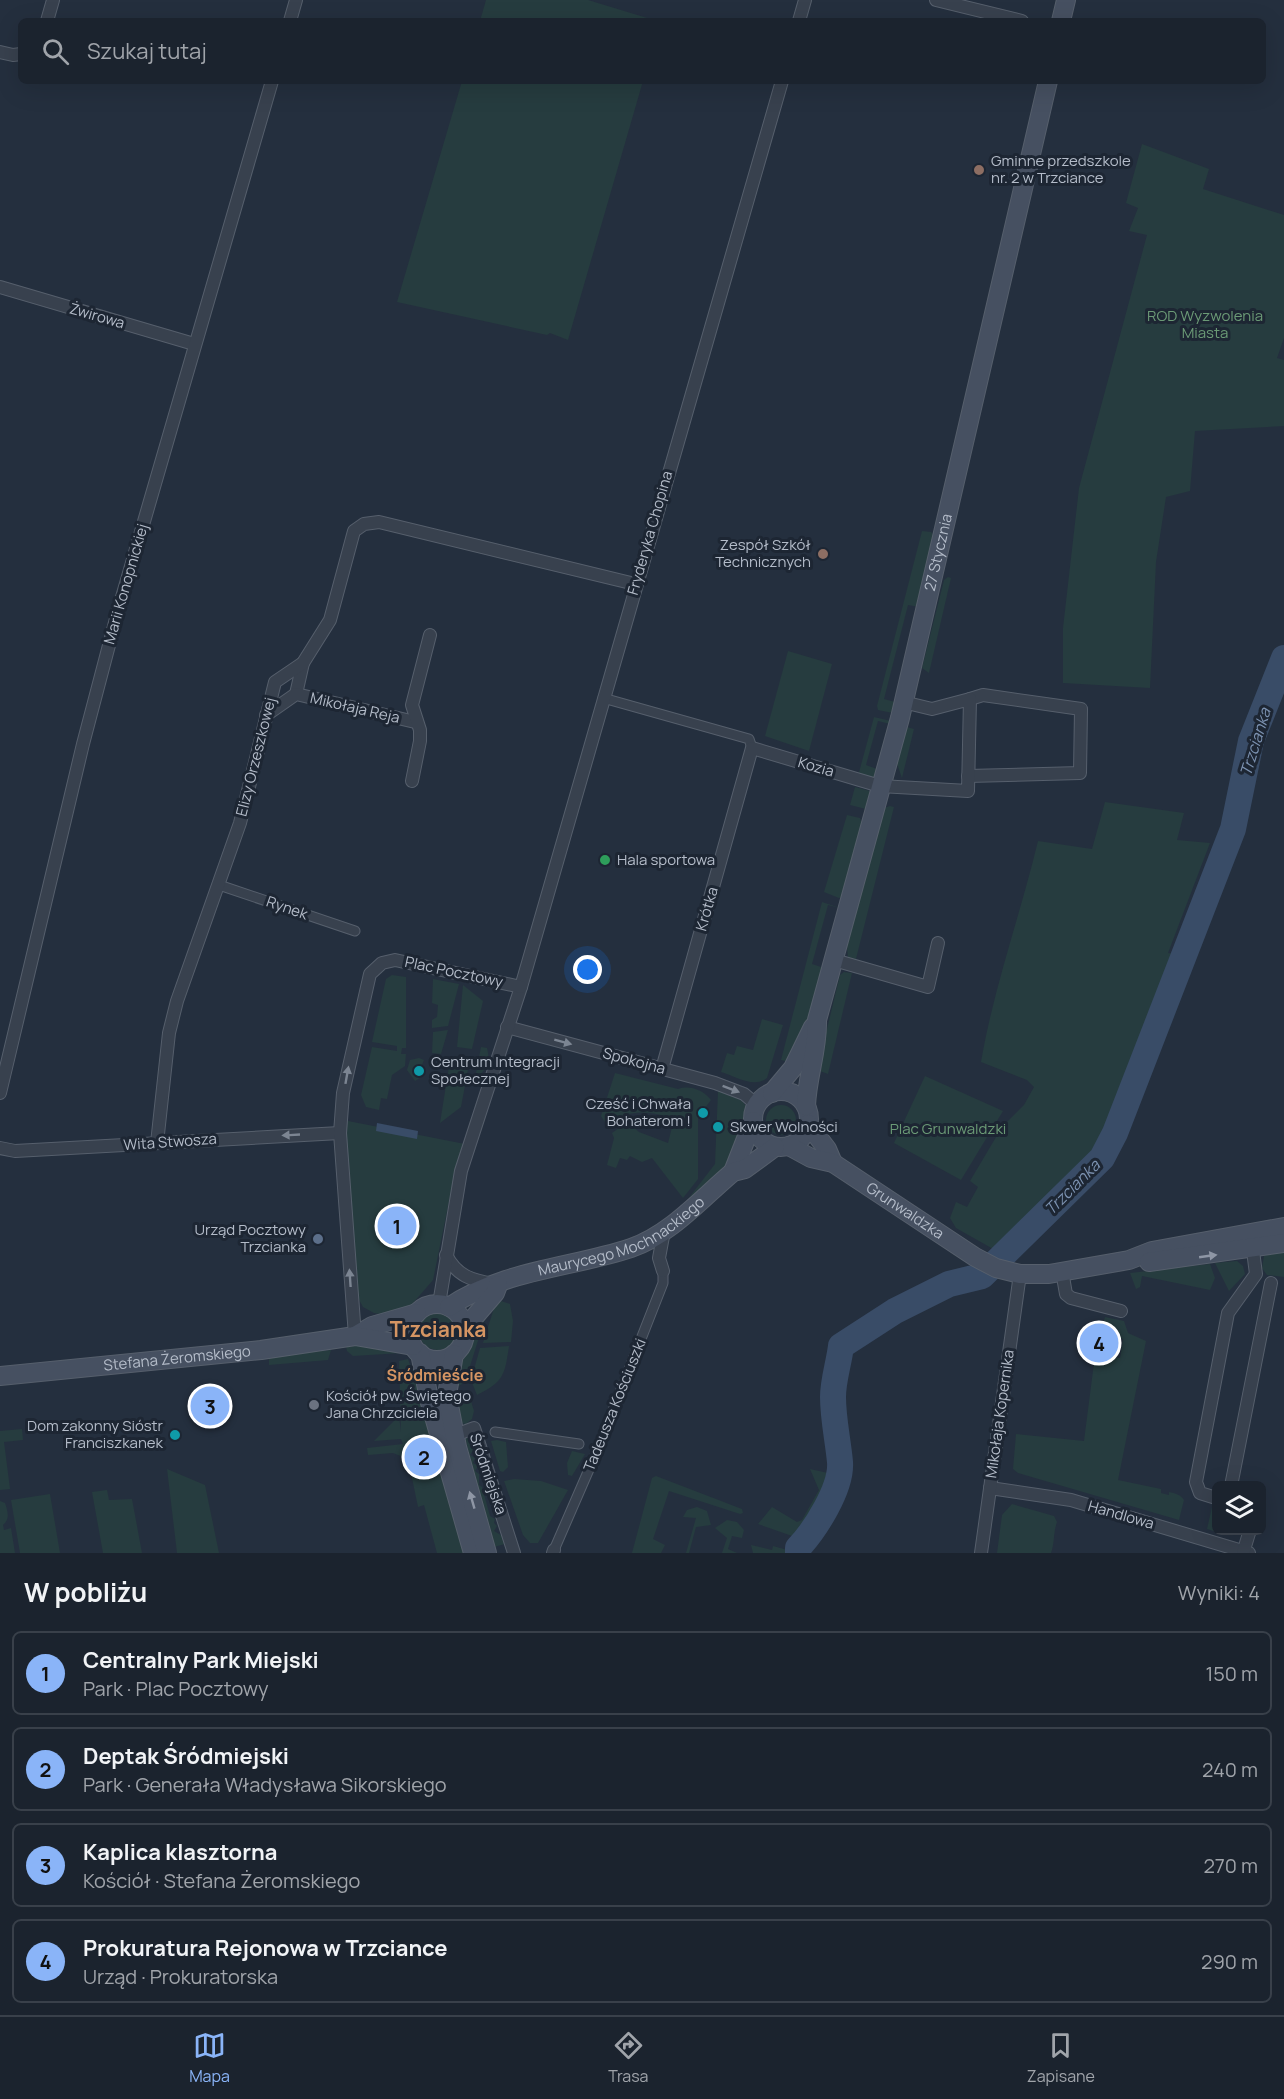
<!DOCTYPE html>
<html lang="pl">
<meta charset="utf-8">
<style>
:root{--surface:#1b232e;--page:#242b36;--text:#f1f3f6;--muted:#a0a4aa;--line:#39404a;--accent:#8ab4f8}
body{margin:0;font-family:Manrope,sans-serif;background:var(--page);color:var(--text)}
.controls{position:absolute;right:18px;bottom:18px;display:grid;overflow:hidden;border-radius:9px;box-shadow:0 6px 24px #0002}
.controls button{width:54px;height:54px;display:grid;place-items:center;padding:0;border:0;border-bottom:2px solid var(--line);background:var(--surface);color:var(--text);font:30px sans-serif}
.you{position:absolute;left:588px;top:970px;width:21px;height:21px;margin:-15px;border:4px solid #fff;border-radius:50%;background:#1a73e8;box-shadow:0 0 0 9px #1a73e833}
.badge{display:grid;place-items:center;width:39px;height:39px;border-radius:50%;background:var(--accent);color:#111;font-size:20px;font-weight:700}
.pin{position:absolute;translate:-50% -50%;border:3px solid #fff;box-shadow:0 2px 6px #0006}
.list{margin:0;padding:0;list-style:none}
h2{display:flex;justify-content:space-between;align-items:center;height:78px;margin:0;padding:0 24px;font-size:26px}
h2 small{font-size:20px;font-weight:400;color:var(--muted)}
.list li{display:grid;grid-template-columns:39px 1fr auto;gap:18px;align-items:center;box-sizing:border-box;height:84px;margin:0 12px 12px;padding:0 12px;border:2px solid var(--line);border-radius:9px}
.list b{display:block;font-size:22px;white-space:nowrap}
.list p{margin:0;font-size:20px;white-space:nowrap;color:var(--muted)}
.list em{font-size:20px;font-style:normal;color:var(--muted)}
.icon{flex:none;width:33px;height:33px;fill:none;stroke:currentColor;stroke-width:2;stroke-linecap:round;stroke-linejoin:round}
.map{position:relative;flex:none;width:1284px;height:1553px;overflow:hidden}
.search{position:absolute;background:var(--surface);box-shadow:0 6px 24px #0002;left:18px;right:18px;top:18px;height:66px;display:flex;align-items:center;gap:15px;box-sizing:border-box;padding:0 21px;border-radius:9px;color:var(--muted);font-size:22px}
.sheet{height:462px;background:var(--surface)}
nav{display:flex;justify-content:space-around;align-items:center;box-sizing:border-box;height:84px;border-top:2px solid var(--line);background:var(--surface);font-size:16px;color:var(--muted)}
nav a{display:grid;justify-items:center;gap:3px}
nav .on{color:var(--accent)}
.map>svg:first-child{display:block}
.green{fill:#263c3f}
.water{fill:#394c67}
.lines{fill:none;stroke-linecap:round;stroke-linejoin:round}
.river{stroke:#394c67;stroke-width:26}
.pedestrian-casing{stroke:#565f6c;stroke-width:11}
.minor-casing{stroke:#565f6c;stroke-width:14}
.secondary-casing{stroke:#565f6c;stroke-width:20}
.pedestrian{stroke:#38414e;stroke-width:9}
.minor{stroke:#38414e;stroke-width:12}
.secondary{stroke:#465061;stroke-width:18}
.oneway{fill:#7c8592}
.oneway2{fill:#8e96a5}
.education-dot{fill:#8d6e63;stroke:#1d2633;stroke-width:2}
.leisure-dot{fill:#2e9e5b;stroke:#1d2633;stroke-width:2}
.culture-dot{fill:#0f9aa8;stroke:#1d2633;stroke-width:2}
.service-dot{fill:#5c6f8a;stroke:#1d2633;stroke-width:2}
.worship-dot{fill:#6b7280;stroke:#1d2633;stroke-width:2}
.labels{text-anchor:middle;stroke-width:6;stroke-linejoin:round;paint-order:stroke}
.poi-label{font-size:15px;fill:#b4bcc9;stroke:#1d2633;text-anchor:start}
.street-label{font-size:15px;fill:#b4bcc9;stroke:#1d2633}
.park-label{font-size:15px;fill:#6b9a76;stroke:#1d2633}
.water-label{font-size:16px;font-style:italic;fill:#7c92b1;stroke:#1d2633}
.neighbourhood-label{font-size:16px;font-weight:bold;fill:#d59563;stroke:#1d2633}
.district-label{font-size:21px;font-weight:bold;fill:#d59563;stroke:#1d2633}
</style>
<div class="map">
<svg width="1284" height="1553" viewBox="0 0 1284 1553">
<rect width="100%" height="100%" fill="#242f3e"/>
<g class="green">
<polygon points="486,0 588,0 657,21 480,21"/>
<polygon points="462,81 643,81 568,340 550,333 547,335 397,302"/>
<polygon points="1142,144 1209,169 1203,189 1284,215 1284,338 1277,358 1284,360 1284,426 1195,431 1190,491 1166,497 1156,562 1150,688 1063,683 1063,628 1079,488 1147,235 1129,231 1138,208 1126,203"/>
<polygon points="922,531 931,532 935,537 920,607 908,605 884,699 895,702 893,713 878,710 877,706"/>
<polygon points="948,577 951,578 929,673 922,668 944,580"/>
<polygon points="788,651 832,664 809,751 765,736"/>
<polygon points="874,717 891,721 890,724 878,721 866,765 877,769 873,779 858,776"/>
<polygon points="907,727 914,729 902,778 897,764"/>
<polygon points="855,787 870,791 866,809 850,805"/>
<path d="M1105 802 1184 813 1177 840 1210 843 1168 953 1182 955 1114 1133 1100 1158 1002 1254 956 1228 950 1218 956 1202 967 1207 978 1187 970 1181 1002 1127 1024 1105 1034 1087 1027 1080 981 1062C994 986 1020 916 1038 841L1092 849Z"/>
<polygon points="890,806 894,807 856,959 848,958 847,946 884,808"/>
<polygon points="847,815 860,818 862,824 842,897 839,898 824,892"/>
<path d="M822 902 840 908 828 905 812 964 824 968C814 999 807 1034 791 1062L781 1060Z"/>
<polygon points="844,972 852,973 828,1074 817,1070 840,975"/>
<polygon points="392,975 406,977 406,1048 402,1048 401,1054 406,1054 405,1066 392,1075 387,1099 381,1098 379,1110 366,1107 361,1095 372,1047 397,1051 397,1046 372,1042 386,979"/>
<polygon points="433,979 459,984 448,1026 432,1028 432,1020 437,1017 438,1005 432,1003"/>
<polygon points="463,985 483,1001 472,1049 457,1047"/>
<path d="M762 1019 783 1025 767 1078C754 1089 735 1076 721 1072L727 1053 734 1055 737 1046 753 1050Z"/>
<polygon points="448,1030 441,1054 432,1053 433,1032"/>
<path d="M481 1047 487 1048C491 1066 488 1063 480 1076L476 1073Z"/>
<polygon points="419,1058 424,1060 421,1067 424,1075 415,1081 407,1070 410,1060"/>
<polygon points="450,1060 469,1064 461,1107 440,1123"/>
<path d="M615 1073 678 1089C690 1085 703 1090 711 1100L698 1117V1179L683 1198 652 1158 642 1162 630 1156 627 1160 620 1158 616 1168 607 1165 614 1138 612 1133 622 1126H632L639 1132 668 1143 674 1119C650 1110 629 1109 606 1124L601 1116Z"/>
<polygon points="925,1076 1003,1111 961,1180 894,1143"/>
<polygon points="718,1091 741,1100 747,1107 747,1117 725,1167 688,1199 715,1164"/>
<circle cx="781" cy="1120" r="15"/>
<polygon points="343,1120 465,1144 455,1172 433,1280 406,1311 391,1316 374,1313 363,1307 356,1294"/>
<polygon points="1284,1249 1284,1277 1267,1275 1262,1268 1264,1256"/>
<polygon points="1237,1261 1243,1266 1245,1274 1229,1291 1215,1263"/>
<polygon points="1210,1264 1215,1278 1210,1290 1142,1276 1140,1287 1136,1289 1130,1273"/>
<polygon points="501,1301 510,1304 513,1321 511,1342 483,1343 494,1308"/>
<circle cx="438" cy="1331" r="19"/>
<polygon points="487,1312 465,1382 454,1389 459,1368"/>
<path d="M1105 1317 1124 1321 1128 1333 1146 1341 1118 1480 1161 1489V1493L1169 1495V1492C1175 1493 1181 1495 1184 1500L1179 1520 1018 1473 1013 1469 1016 1434 1084 1441 1095 1355 1120 1358 1123 1339 1100 1334Z"/>
<polygon points="366,1344 399,1348 402,1353 353,1356 347,1351 346,1347"/>
<path d="M509 1346C505 1374 504 1382 477 1395L471 1380 480 1348Z"/>
<polygon points="331,1350 328,1360 269,1365 269,1356"/>
<polygon points="408,1359 432,1423 470,1553 437,1553 424,1505 418,1507 408,1459 393,1453 368,1455 367,1448 403,1444 401,1439 374,1441 399,1416 401,1432 399,1361"/>
<polygon points="454,1397 470,1398 474,1411 472,1419 466,1424 461,1423"/>
<polygon points="22,1429 23,1440 4,1442 10,1489 0,1490 0,1431"/>
<polygon points="465,1436 477,1444 470,1455 475,1458 473,1463 478,1466 475,1471 479,1474 479,1485 482,1487 490,1516 495,1519 494,1523 497,1526 494,1531 504,1537 505,1544 490,1548"/>
<polygon points="497,1440 506,1442 508,1467 503,1472 500,1471 491,1441"/>
<polygon points="572,1451 585,1454 572,1476 568,1475 567,1463"/>
<polygon points="167,1469 205,1485 219,1553 177,1553"/>
<path d="M810 1469 837 1475C830 1502 815 1528 797 1548V1553H753L751 1545 772 1550 773 1546 791 1551 795 1537 758 1524 772 1507 797 1522 802 1520 819 1490Z"/>
<polygon points="656,1476 742,1509 743,1513 740,1514 669,1491 653,1539 665,1545 661,1553 632,1553 652,1478"/>
<polygon points="514,1479 541,1481 568,1490 538,1543 530,1543 523,1535 504,1481"/>
<polygon points="107,1490 109,1500 132,1499 142,1553 103,1553 92,1492"/>
<polygon points="50,1494 60,1553 20,1553 11,1500"/>
<path d="M0 1501 5 1503C8 1512 10 1519 3 1525L4 1530 11 1528 15 1553H0Z"/>
<path d="M1012 1504 1054 1516 1057 1522C1053 1533 1055 1542 1051 1553H997L1002 1515Z"/>
<polygon points="697,1507 707,1511 711,1525 696,1527 689,1553 686,1553 696,1518 683,1517 687,1510"/>
<polygon points="1212,1507 1216,1508 1216,1530 1242,1531 1226,1535 1207,1529"/>
<polygon points="727,1520 737,1522 744,1530 742,1538 732,1536 728,1549 737,1553 722,1553 727,1538 715,1528"/>
</g>
<polygon class="water" points="377,1123 418,1131 417,1139 376,1131"/>
<g class="lines">
<path class="river" d="M798 1553V1548C815 1530 842 1488 840 1462 838 1440 833 1419 833 1397 833 1380 839 1363 841 1346L895 1311 949 1284 982 1276 1102 1158 1115 1133 1233 829 1251 741 1284 658"/>
<g class="pedestrian-casing">
<g id="pedestrian">
<polyline points="603,698 749,739 752,748"/>
<polyline points="219,885 355,931"/>
<polyline points="495,1432 579,1444"/>
<polyline points="554,1550 597,1451 663,1283 663,1271"/>
</g>
</g>
<g class="minor-casing">
<g id="minor">
<polyline points="936,0 1022,21"/>
<polyline points="47,21 53,0"/>
<polyline points="290,21 296,0"/>
<polyline points="799,21 805,0"/>
<polyline points="0,52 13,55 21,54"/>
<polyline points="0,287 194,344"/>
<polyline points="296,694 303,663"/>
<polyline points="266,715 296,694 415,722"/>
<polyline points="968,776 1080,773 1081,709 983,695 970,699"/>
<polyline points="412,781 420,741 420,730 412,705 430,635"/>
<polyline points="834,960 928,987 938,943"/>
<polyline points="507,1027 715,1083 744,1094 757,1105"/>
<polyline points="662,1069 752,748 880,786 968,791 970,699 932,709 903,702"/>
<polyline points="0,1093 83,744 118,611 272,81"/>
<polyline points="157,1143 169,1033 177,1001 240,823 275,682 303,663 330,620 354,531 364,524 379,522 635,584"/>
<polyline points="0,1148 15,1151 340,1133"/>
<path d="M446 1255C457 1276 471 1280 493 1284"/>
<polyline points="663,1271 659,1258 664,1231"/>
<polyline points="1062,1271 1066,1294 1071,1298 1121,1311"/>
<polyline points="439,1304 461,1171 521,987 782,81"/>
<polyline points="355,1336 340,1133 343,1093 370,974 382,963 395,960 521,987"/>
<polyline points="450,1437 474,1428 514,1553"/>
<polyline points="1231,1486 1271,1283"/>
<polyline points="990,1488 1071,1500 1249,1553"/>
<polyline points="1216,1498 1200,1493 1196,1482 1228,1313 1256,1274 1252,1243"/>
<polyline points="553,1553 554,1550"/>
<polyline points="981,1553 1020,1274"/>
<polyline points="1243,1553 1250,1530"/>
</g>
</g>
<g class="secondary-casing">
<g id="secondary">
<polyline points="1061,21 1066,0"/>
<circle cx="781" cy="1119" r="28"/>
<polyline points="772,1093 793,1068 813,1027"/>
<path id="s1" d="M806 1106C807 1077 818 1049 817 1020L900 718 1048 81"/>
<polyline points="808,1124 827,1149 833,1163"/>
<path id="s2" d="M789 1146 811 1158 833 1163 975 1257 996 1268 1020 1274H1049L1129 1260 1152 1251 1284 1227"/>
<polyline points="733,1172 753,1121"/>
<polyline points="1149,1262 1284,1243"/>
<circle cx="437" cy="1332" r="28"/>
<path id="s3" d="M449 1307C502 1270 571 1268 631 1248 670 1235 702 1198 733 1172L745 1169 775 1147"/>
<polyline points="465,1328 495,1293 498,1285"/>
<polyline points="355,1336 372,1326 417,1313"/>
<polyline points="420,1353 429,1399 473,1553"/>
<polyline points="454,1354 447,1395 457,1447 487,1553"/>
<path id="s4" d="M0 1376 261 1350 355 1336 413 1346"/>
</g>
</g>
<use href="#pedestrian" class="pedestrian"/>
<use href="#minor" class="minor"/>
<use href="#secondary" class="secondary"/>
</g>
<defs><path id="oneway-solid" d="M-6-.8H1V-3.2L6.5 0L1 3.2V.8H-6Z" transform="scale(1.5)"/></defs>
<g class="oneway">
<use href="#oneway-solid" transform="translate(563 1042) rotate(15)"/>
<use href="#oneway-solid" transform="translate(347 1075) rotate(-80)"/>
<use href="#oneway-solid" transform="translate(731 1089) rotate(21)"/>
<use href="#oneway-solid" transform="translate(291 1135) rotate(177)"/>
<use href="#oneway-solid" transform="translate(350 1278) rotate(-94)"/>
</g>
<g class="oneway2">
<use href="#oneway-solid" transform="translate(1208 1256) rotate(-8)"/>
<use href="#oneway-solid" transform="translate(472 1500) rotate(-106)"/>
</g>
<g class="education-dot">
<circle cx="979" cy="170" r="6"/>
<circle cx="823" cy="554" r="6"/>
</g>
<circle class="leisure-dot" cx="605" cy="860" r="6"/>
<g class="culture-dot">
<circle cx="419" cy="1071" r="6"/>
<circle cx="703" cy="1113" r="6"/>
<circle cx="718" cy="1127" r="6"/>
<circle cx="175" cy="1435" r="6"/>
</g>
<circle class="service-dot" cx="318" cy="1239" r="6"/>
<circle class="worship-dot" cx="314" cy="1405" r="6"/>
<g class="labels">
<g class="poi-label">
<text x="991" y="166">Gminne przedszkole<tspan x="991" dy="17">nr. 2 w Trzciance</tspan></text>
<text x="811" y="550" text-anchor="end">Zespół Szkół<tspan x="811" dy="17">Technicznych</tspan></text>
<text x="617" y="865">Hala sportowa</text>
<text x="431" y="1067">Centrum Integracji<tspan x="431" dy="17">Społecznej</tspan></text>
<text x="691" y="1109" text-anchor="end">Cześć i Chwała<tspan x="691" dy="17">Bohaterom !</tspan></text>
<text x="730" y="1132">Skwer Wolności</text>
<text x="306" y="1235" text-anchor="end">Urząd Pocztowy<tspan x="306" dy="17">Trzcianka</tspan></text>
<text x="326" y="1401">Kościół pw. Świętego<tspan x="326" dy="17">Jana Chrzciciela</tspan></text>
<text x="163" y="1431" text-anchor="end">Dom zakonny Sióstr<tspan x="163" dy="17">Franciszkanek</tspan></text>
</g>
<g class="street-label">
<text transform="translate(97 316) rotate(16)" y="5">Żwirowa</text>
<text transform="translate(650 533) rotate(-74)" y="5">Fryderyka Chopina</text>
<text dy="5" stroke="none"><textPath href="#s1" startOffset="570">27 Stycznia</textPath></text>
<text transform="translate(126 584) rotate(-74)" y="5">Marii Konopnickiej</text>
<text transform="translate(355 708) rotate(13)" y="5">Mikołaja Reja</text>
<text transform="translate(256 757) rotate(-76)" y="5">Elizy Orzeszkowej</text>
<text transform="translate(816 767) rotate(16)" y="5">Kozia</text>
<text transform="translate(287 908) rotate(19)" y="5">Rynek</text>
<text transform="translate(707 909) rotate(-74)" y="5">Krótka</text>
<text transform="translate(454 972) rotate(12)" y="5">Plac Pocztowy</text>
<text transform="translate(634 1061) rotate(15)" y="5">Spokojna</text>
<text transform="translate(170 1142) rotate(-4)" y="5">Wita Stwosza</text>
<text dy="5" stroke="none"><textPath href="#s2" startOffset="134">Grunwaldzka</textPath></text>
<text dy="5" stroke="none"><textPath href="#s3" startOffset="188">Maurycego Mochnackiego</textPath></text>
<text dy="5" stroke="none"><textPath href="#s4" startOffset="178">Stefana Żeromskiego</textPath></text>
<text transform="translate(615 1405) rotate(-68)" y="5">Tadeusza Kościuszki</text>
<text transform="translate(1000 1414) rotate(-82)" y="5">Mikołaja Kopernika</text>
<text transform="translate(488 1474) rotate(71)" y="5">Śródmiejska</text>
<text transform="translate(1121 1515) rotate(16)" y="5">Handlowa</text>
</g>
<g class="park-label">
<text x="1205" y="321">ROD Wyzwolenia<tspan x="1205" dy="17">Miasta</tspan></text>
<text x="948" y="1134">Plac Grunwaldzki</text>
</g>
<g class="water-label">
<text transform="translate(1255 742) rotate(-73)" y="6">Trzcianka</text>
<text transform="translate(1072 1187) rotate(-45)" y="6">Trzcianka</text>
</g>
<g class="neighbourhood-label">
<text x="435" y="1381">Śródmieście</text>
</g>
<g class="district-label">
<text x="438" y="1337">Trzcianka</text>
</g>
</g>
</svg>
<div class="controls">
<button><svg class="icon" aria-label="layers" viewBox="0 0 24 24"><path d="M12 4l9 5-9 5-9-5zM3 14l9 5 9-5"/></svg></button>
</div>
<div class="you"></div>
<div class="pin badge" style="left:397px;top:1226px">1</div>
<div class="pin badge" style="left:424px;top:1457px">2</div>
<div class="pin badge" style="left:210px;top:1406px">3</div>
<div class="pin badge" style="left:1099px;top:1343px">4</div>
<div class="search"><svg class="icon" aria-label="search" viewBox="0 0 24 24"><circle cx="10" cy="10" r="6"/><path d="M15 15l6 6"/></svg>Szukaj tutaj</div>
</div>
<section class="sheet">
<h2>W pobliżu<small>Wyniki: 4</small></h2>
<ul class="list">
<li><span class="badge">1</span><div><b>Centralny Park Miejski</b><p>Park · Plac Pocztowy</p></div><em>150 m</em></li>
<li><span class="badge">2</span><div><b>Deptak Śródmiejski</b><p>Park · Generała Władysława Sikorskiego</p></div><em>240 m</em></li>
<li><span class="badge">3</span><div><b>Kaplica klasztorna</b><p>Kościół · Stefana Żeromskiego</p></div><em>270 m</em></li>
<li><span class="badge">4</span><div><b>Prokuratura Rejonowa w Trzciance</b><p>Urząd · Prokuratorska</p></div><em>290 m</em></li>
</ul>
</section>
<nav>
<a class="on"><svg class="icon" aria-label="map" viewBox="0 0 24 24"><path d="M3 6l6-2 6 2 6-2v14l-6 2-6-2-6 2zM9 4v14M15 6v14"/></svg>Mapa</a>
<a><svg class="icon" aria-label="directions" viewBox="0 0 24 24"><path d="M12 3l9 9-9 9-9-9zM9 14v-3h6M13 9l2 2-2 2"/></svg>Trasa</a>
<a><svg class="icon" aria-label="saved" viewBox="0 0 24 24"><path d="M7 4h10v16l-5-4-5 4z"/></svg>Zapisane</a>
</nav>
